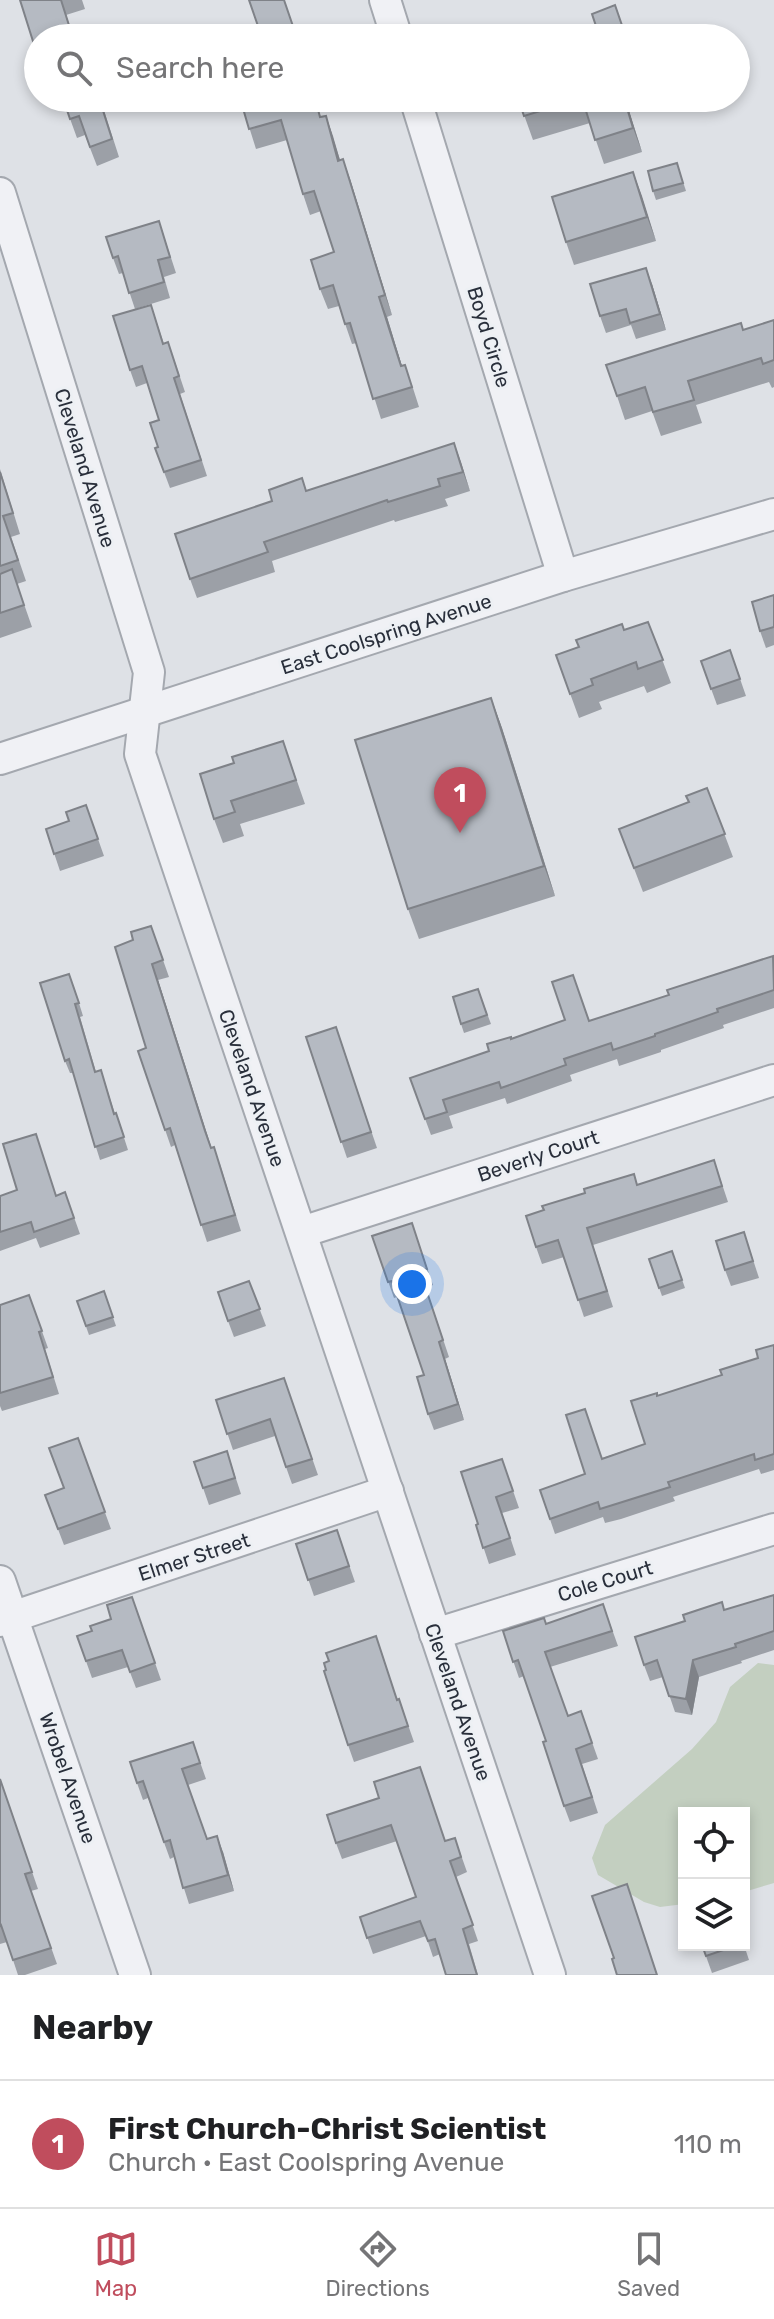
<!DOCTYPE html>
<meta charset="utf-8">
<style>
:root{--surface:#fff;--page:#f6f6f6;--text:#202124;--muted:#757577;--line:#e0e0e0;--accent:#c04d5d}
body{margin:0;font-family:Rubik,sans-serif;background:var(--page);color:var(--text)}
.controls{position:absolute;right:24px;bottom:24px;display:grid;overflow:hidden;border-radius:0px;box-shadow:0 4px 12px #0003}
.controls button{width:72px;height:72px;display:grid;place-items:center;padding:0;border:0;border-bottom:2px solid var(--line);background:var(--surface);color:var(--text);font:40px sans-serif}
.you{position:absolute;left:412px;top:1284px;width:28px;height:28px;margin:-20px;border:6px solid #fff;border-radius:50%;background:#1a73e8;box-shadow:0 0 0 12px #1a73e833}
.badge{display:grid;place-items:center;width:52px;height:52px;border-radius:50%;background:var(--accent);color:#fff;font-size:26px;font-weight:700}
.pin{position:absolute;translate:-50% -66px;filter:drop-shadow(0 2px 4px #0008)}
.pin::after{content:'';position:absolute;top:42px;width:28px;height:24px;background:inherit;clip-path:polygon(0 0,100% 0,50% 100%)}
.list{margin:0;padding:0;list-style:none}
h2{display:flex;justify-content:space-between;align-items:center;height:104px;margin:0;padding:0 32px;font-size:34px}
h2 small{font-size:26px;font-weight:400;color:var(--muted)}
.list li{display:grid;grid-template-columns:52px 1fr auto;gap:24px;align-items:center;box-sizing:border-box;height:128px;padding:0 32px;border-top:2px solid var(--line)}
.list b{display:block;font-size:30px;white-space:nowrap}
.list p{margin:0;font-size:26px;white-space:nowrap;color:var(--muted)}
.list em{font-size:26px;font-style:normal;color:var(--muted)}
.icon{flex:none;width:44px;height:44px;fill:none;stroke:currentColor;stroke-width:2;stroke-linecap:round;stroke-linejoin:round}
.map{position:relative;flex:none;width:774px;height:1975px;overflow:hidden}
.search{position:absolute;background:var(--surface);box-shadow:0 4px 12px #0003;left:24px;right:24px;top:24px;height:88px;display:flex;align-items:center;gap:20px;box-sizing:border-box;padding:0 28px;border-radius:44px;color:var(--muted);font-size:30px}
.sheet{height:232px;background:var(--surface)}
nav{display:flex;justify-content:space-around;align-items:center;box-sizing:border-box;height:112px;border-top:2px solid var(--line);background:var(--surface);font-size:22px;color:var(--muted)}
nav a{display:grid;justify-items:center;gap:4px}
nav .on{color:var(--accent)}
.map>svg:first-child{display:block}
.green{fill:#c3cfc0}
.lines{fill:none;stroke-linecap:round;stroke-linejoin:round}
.minor-casing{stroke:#a4a8af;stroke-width:34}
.minor{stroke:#f0f1f5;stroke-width:30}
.wall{fill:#9ca0a7}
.shaded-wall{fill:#7f8288}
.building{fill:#b5bac2;stroke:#7f8288;stroke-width:2}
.labels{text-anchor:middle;stroke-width:6;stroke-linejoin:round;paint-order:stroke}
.street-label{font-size:20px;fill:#292f3b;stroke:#edf0f4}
</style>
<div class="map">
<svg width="774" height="1975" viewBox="0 0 774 1975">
<rect width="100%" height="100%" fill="#dee1e6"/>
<polygon class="green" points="758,1663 774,1665 774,1883 744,1892 744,1813 684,1813 684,1904 660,1907 644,1902 598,1875 592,1858 605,1825 692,1749 716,1722 730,1687"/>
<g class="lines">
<g class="minor-casing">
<g id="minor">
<polyline points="385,0 397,38"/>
<polyline points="415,98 563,576"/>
<polyline points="0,193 149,672 140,754 550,1975"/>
<polyline points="0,759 563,576 774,514"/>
<polyline points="302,1232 774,1080"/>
<polyline points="0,1581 135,1975"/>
<polyline points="0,1621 388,1491"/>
<polyline points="435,1634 774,1529"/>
</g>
</g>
<use href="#minor" class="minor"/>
</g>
<g class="wall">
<polygon points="20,0 82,0 85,9 66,15 74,38 38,38 37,54"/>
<polygon points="49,98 100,98 119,157 97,166 85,135 77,138 64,102 52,106"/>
<polygon points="240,98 322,117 326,116 340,160 350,179 392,315 387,317 402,366 412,385 419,407 381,419 357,343 352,344 339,306 328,309 320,289 334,252 321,211 310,215 303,194 287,140 256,149"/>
<polygon points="518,98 625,98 642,152 604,164 590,123 533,140"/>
<polygon points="677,163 686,191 656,200 653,191"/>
<polygon points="633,172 656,241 574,265 566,242"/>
<polygon points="159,221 176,273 164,277 170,298 135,309 123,273 119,274 113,258"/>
<polygon points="652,284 666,330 636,339 631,325 606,333 600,316"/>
<polygon points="151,305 164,344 174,359 185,392 180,394 207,476 170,488 155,448 158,447 159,420 147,383 136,387 130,370"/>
<polygon points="774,320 774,387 772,388 769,382 696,405 702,423 661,436 652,411 625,420 617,396 744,330"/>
<polygon points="454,443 470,491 445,499 448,506 395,522 394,520 272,561 275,572 197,598 190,579 306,491"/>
<polygon points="0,469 20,534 11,537 26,581 17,584 32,627 0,638"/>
<polygon points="774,595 774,645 766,648 760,631"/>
<polygon points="648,622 671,683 647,693 644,686 599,702 602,709 579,718 556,655"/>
<polygon points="730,650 746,696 717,705 701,661"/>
<polygon points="491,698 502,728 555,896 419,939 408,909"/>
<polygon points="283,741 305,804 240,824 244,836 223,843 214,819"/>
<polygon points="707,788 733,857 643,892 619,829 689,802"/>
<polygon points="86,805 104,856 60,871 46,829 69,821"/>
<polygon points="151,926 169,977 158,980 211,1148 220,1164 241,1231 207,1242 175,1145 171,1147 138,1051 146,1048"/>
<polygon points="774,958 774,1008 723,1025 724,1028 661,1050 661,1052 619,1066 617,1059 570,1075 572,1081 507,1104 505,1098 449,1116 453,1128 431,1135 410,1078 489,1051 511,1039 589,1021 669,995"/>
<polygon points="74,987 83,1016 80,1017 96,1072 101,1070 115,1114 116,1113 128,1150 100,1160 73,1073 70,1073 65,1061"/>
<polygon points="478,989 491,1024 464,1033 461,1024"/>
<polygon points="336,1027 377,1148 347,1158 306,1037"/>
<polygon points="36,1134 56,1196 65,1192 80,1234 40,1248 36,1238 0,1251 0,1196 17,1190"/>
<polygon points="714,1160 728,1202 593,1245 613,1307 584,1317 564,1257 542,1264 536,1247 637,1185"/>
<polygon points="412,1223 433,1285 426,1288 449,1357 445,1359 464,1420 434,1430 428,1414 424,1375 397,1297 394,1298 372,1236"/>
<polygon points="744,1232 759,1278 731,1286 725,1270"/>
<polygon points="672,1251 685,1288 662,1296 649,1259"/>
<polygon points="249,1281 266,1326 234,1337 228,1321"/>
<polygon points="104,1291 116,1326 89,1335 77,1301"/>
<polygon points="29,1295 48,1348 45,1349 59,1394 2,1411 0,1406 0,1305"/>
<polygon points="774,1345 774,1470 761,1474 759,1469 673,1497 675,1501 621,1519 605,1523 603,1517 555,1534 540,1490 585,1474 602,1458 645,1444 657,1396 722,1375 758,1358"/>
<polygon points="284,1378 318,1475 292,1484 275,1436 233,1450 216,1400"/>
<polygon points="78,1438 111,1529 64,1545 45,1495 63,1488"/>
<polygon points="227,1451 241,1494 209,1505 194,1462"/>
<polygon points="502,1459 519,1508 502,1513 516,1555 489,1564 476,1525 478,1524"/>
<polygon points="337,1530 355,1582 314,1596 296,1544"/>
<polygon points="774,1595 774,1650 741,1661 742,1663 699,1677 692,1715 675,1712 663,1677 650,1681 644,1665 725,1610"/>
<polygon points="132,1597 161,1680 136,1688 128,1667 92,1678 77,1636 92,1631 111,1619"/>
<polygon points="603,1604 618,1646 550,1667 568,1716 581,1711 598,1759 582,1764 598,1813 570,1822 564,1806 546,1741 524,1676 519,1678 503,1631 546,1624"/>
<polygon points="382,1653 397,1700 399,1699 414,1742 354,1762 348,1745"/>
<polygon points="193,1742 206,1779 188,1785 207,1839 223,1852 234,1891 189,1904 174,1857 170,1859 148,1798 143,1800 137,1783"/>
<polygon points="0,1779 38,1889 31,1891 57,1964 25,1975 18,1975 7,1942 0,1944"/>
<polygon points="379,1798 445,1841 455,1838 467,1872 456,1877 478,1941 469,1944 478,1975 446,1975 440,1954 433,1957 426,1936 373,1954 360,1917 416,1897 397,1841 342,1859 336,1843"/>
<polygon points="702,1945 744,1945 749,1960 712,1973"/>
</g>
<g class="shaded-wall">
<polygon points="624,98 625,98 642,152 633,128"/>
<polygon points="326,116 333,136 346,181 338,161"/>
<polygon points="343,159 350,179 392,315 385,295"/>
<polygon points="633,172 642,196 656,241 647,217"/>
<polygon points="646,268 652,284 666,330 660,314"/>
<polygon points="379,297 387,317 408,386 401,366"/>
<polygon points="454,443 461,462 470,491 463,472"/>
<polygon points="491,698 502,728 555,896 544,866"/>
<polygon points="152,964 158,980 217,1165 205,1131"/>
<polygon points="439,1342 445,1359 464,1420 458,1404"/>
<polygon points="693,1660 699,1677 692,1715 686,1699"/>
<polygon points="217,1836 223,1852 234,1891 228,1875"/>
</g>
<g class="building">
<polygon points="20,0 61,0 73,38 38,38 38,65 35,55 37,54"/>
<polygon points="249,0 284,0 297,38 257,38 255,30 259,29"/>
<polygon points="615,5 626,37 621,38 600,38 592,14"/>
<polygon points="63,98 99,98 112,139 90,147 79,116 70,119"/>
<polygon points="240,98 315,98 320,117 326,116 338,161 343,159 385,295 379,297 401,366 405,365 412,387 373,399 350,323 345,324 333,285 320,289 311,260 334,252 314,191 303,194 281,120 249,129"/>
<polygon points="518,98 624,98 633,128 595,140 582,98 524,116"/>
<polygon points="677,163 683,183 653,191 648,171"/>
<polygon points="633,172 647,217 566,242 552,197"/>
<polygon points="159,221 170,257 158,260 164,282 129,293 118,256 113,258 106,237"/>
<polygon points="646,268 660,314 630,323 626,309 600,316 590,284"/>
<polygon points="151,305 163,344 168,342 179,376 174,378 201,460 164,472 155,448 158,447 150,423 159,420 142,366 130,370 113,316"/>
<polygon points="774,320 774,360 763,364 761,358 688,381 694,400 653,412 645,387 617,396 606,365 741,323 743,330"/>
<polygon points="454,443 463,472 438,479 440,486 388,502 387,500 264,542 268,552 190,579 175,534 272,501 269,490 302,478 306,491"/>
<polygon points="0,472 13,513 3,516 18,560 0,566"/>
<polygon points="12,569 24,605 0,613 0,574"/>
<polygon points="774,595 774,627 760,631 752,602"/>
<polygon points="648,622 663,660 638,669 636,662 591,679 593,685 570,694 556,655 579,647 576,640 622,624 624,630"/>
<polygon points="730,650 740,679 711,689 701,661"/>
<polygon points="491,698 544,866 408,909 355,740"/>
<polygon points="283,741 296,780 231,801 235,812 214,819 200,774 234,763 232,757"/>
<polygon points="707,788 725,834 634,868 619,829 689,802 686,796"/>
<polygon points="86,805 98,839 54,854 46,829 69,821 66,812"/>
<polygon points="151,926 163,960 152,964 205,1131 211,1148 214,1147 235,1215 201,1225 170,1128 165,1130 138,1051 146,1048 115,947 133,940 131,932"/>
<polygon points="773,956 774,990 717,1009 718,1012 655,1034 655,1036 613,1050 611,1043 564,1059 566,1065 501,1088 499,1082 443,1100 447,1112 425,1119 410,1078 489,1051 487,1044 511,1037 511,1039 565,1020 552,982 573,975 589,1021 669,995 667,990"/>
<polygon points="69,974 79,1003 75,1004 95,1072 101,1070 114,1114 116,1113 124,1137 95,1147 69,1059 65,1061 40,983"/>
<polygon points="478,989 487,1015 461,1024 453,997"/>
<polygon points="336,1027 371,1132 341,1142 306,1037"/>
<polygon points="36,1134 56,1196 65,1192 74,1218 34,1232 31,1222 0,1232 0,1196 17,1190 3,1144"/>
<polygon points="714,1160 722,1186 587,1228 607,1291 578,1300 558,1240 536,1247 526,1216 544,1210 542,1206 585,1193 584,1189 634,1174 637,1185"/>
<polygon points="412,1223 427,1269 420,1271 443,1340 439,1342 458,1404 428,1414 417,1377 424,1375 392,1281 388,1282 372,1236"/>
<polygon points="744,1232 753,1261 725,1270 716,1241"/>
<polygon points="672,1251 682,1280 659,1288 649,1259"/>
<polygon points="249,1281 260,1309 228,1321 218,1292"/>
<polygon points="104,1291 113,1317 86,1326 77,1301"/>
<polygon points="29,1295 42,1331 39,1332 53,1377 0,1393 0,1305"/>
<polygon points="774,1345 774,1454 755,1460 754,1454 668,1482 670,1487 616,1504 600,1509 598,1502 550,1519 540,1490 585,1474 566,1415 585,1409 602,1459 645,1444 631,1401 657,1393 657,1396 722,1375 720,1370 758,1358 756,1350"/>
<polygon points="284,1378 312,1459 286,1467 270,1419 227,1434 216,1400"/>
<polygon points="78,1438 105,1512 58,1529 45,1495 64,1488 49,1448"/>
<polygon points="227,1451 235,1478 203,1488 194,1462"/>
<polygon points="502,1459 513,1491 496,1497 510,1538 483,1548 476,1525 478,1524 461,1472"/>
<polygon points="337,1530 349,1566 308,1580 296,1544"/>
<polygon points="774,1595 774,1631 735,1644 736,1647 693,1660 686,1699 669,1696 657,1660 644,1665 635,1637 685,1621 683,1615 722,1602 724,1610"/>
<polygon points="132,1597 155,1663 130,1672 122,1650 86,1661 77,1636 92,1631 90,1626 111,1619 107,1605"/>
<polygon points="603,1604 612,1631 545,1652 568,1716 581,1711 592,1743 576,1749 592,1797 564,1806 543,1742 546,1741 518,1660 513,1662 503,1631 544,1618 546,1624"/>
<polygon points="376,1636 397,1700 399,1699 408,1726 348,1745 324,1671 326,1670 324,1663 329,1661 326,1653"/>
<polygon points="193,1742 200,1763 182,1769 207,1839 217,1836 228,1875 183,1888 170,1840 164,1842 143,1781 137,1783 130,1762"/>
<polygon points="420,1767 445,1841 455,1838 461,1857 450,1861 473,1925 463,1929 477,1975 446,1975 435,1939 428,1941 420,1921 367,1938 360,1917 416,1897 391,1825 336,1843 327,1815 379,1798 374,1782"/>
<polygon points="0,1779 32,1872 25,1874 51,1948 13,1960 1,1925 0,1926"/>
<polygon points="627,1884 657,1975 617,1975 612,1959 614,1958 592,1896"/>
<polygon points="702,1945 738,1945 706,1956"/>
</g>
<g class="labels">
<g class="street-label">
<text transform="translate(489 337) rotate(73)" y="7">Boyd Circle</text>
<text transform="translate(85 468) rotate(73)" y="7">Cleveland Avenue</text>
<text transform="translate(386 634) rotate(-18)" y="7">East Coolspring Avenue</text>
<text transform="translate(252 1088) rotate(71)" y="7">Cleveland Avenue</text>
<text transform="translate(538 1156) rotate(-18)" y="7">Beverly Court</text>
<text transform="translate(194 1557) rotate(-18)" y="7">Elmer Street</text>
<text transform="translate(605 1581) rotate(-17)" y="7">Cole Court</text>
<text transform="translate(458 1702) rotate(71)" y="7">Cleveland Avenue</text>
<text transform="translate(68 1778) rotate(71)" y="7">Wrobel Avenue</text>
</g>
</g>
</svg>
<div class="controls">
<button><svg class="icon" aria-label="locate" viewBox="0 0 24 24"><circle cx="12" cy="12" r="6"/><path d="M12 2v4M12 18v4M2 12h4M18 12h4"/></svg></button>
<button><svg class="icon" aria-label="layers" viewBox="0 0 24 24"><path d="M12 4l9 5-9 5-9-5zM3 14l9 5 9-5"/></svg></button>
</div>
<div class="you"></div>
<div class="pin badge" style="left:460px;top:833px">1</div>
<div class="search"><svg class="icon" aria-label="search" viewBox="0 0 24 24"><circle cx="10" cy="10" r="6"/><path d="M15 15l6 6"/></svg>Search here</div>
</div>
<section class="sheet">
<h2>Nearby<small></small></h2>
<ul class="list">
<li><span class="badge">1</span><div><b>First Church-Christ Scientist</b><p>Church · East Coolspring Avenue</p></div><em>110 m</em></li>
</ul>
</section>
<nav>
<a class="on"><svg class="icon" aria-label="map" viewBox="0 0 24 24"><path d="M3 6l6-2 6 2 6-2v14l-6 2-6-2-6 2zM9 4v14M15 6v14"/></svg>Map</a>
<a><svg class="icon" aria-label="directions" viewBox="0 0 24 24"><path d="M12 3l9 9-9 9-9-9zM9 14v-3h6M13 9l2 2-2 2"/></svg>Directions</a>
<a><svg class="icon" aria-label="saved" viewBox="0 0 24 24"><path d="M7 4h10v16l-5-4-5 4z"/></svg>Saved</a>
</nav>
